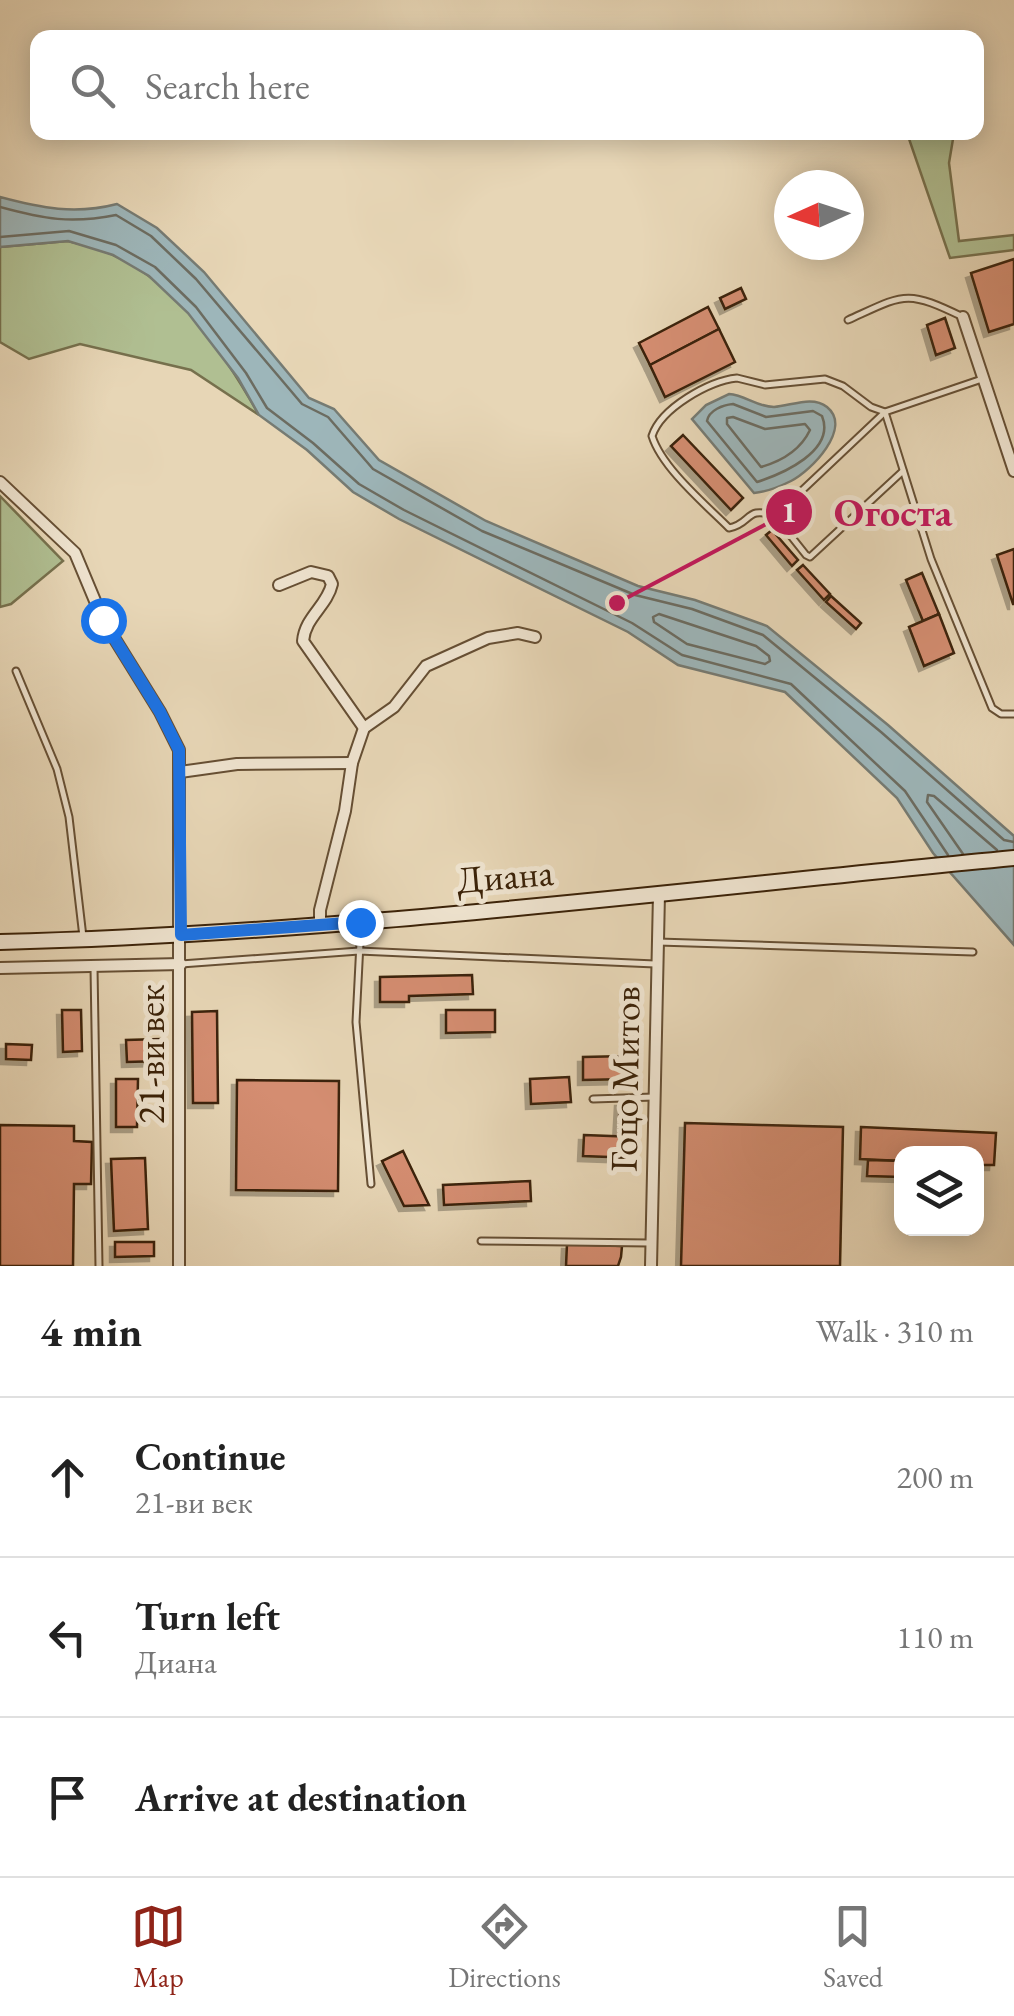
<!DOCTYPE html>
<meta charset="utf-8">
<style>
:root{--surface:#fff;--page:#f2f2f2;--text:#222;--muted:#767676;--line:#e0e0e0;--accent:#8f2418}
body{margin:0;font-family:"EB Garamond",serif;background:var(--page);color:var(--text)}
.controls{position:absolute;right:30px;bottom:30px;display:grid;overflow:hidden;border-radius:20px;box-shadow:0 5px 25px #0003}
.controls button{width:90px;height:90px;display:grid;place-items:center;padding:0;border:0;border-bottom:2px solid var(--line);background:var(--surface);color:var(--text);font:50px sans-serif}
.compass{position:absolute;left:774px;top:170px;width:90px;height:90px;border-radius:50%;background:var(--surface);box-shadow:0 5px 25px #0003;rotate:267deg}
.stop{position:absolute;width:30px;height:30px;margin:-22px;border:8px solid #1a73e8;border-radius:50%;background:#fff}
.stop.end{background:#1a73e8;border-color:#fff;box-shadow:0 2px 10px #0008}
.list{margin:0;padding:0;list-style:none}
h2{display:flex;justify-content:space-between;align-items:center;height:130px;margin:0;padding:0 40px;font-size:42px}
h2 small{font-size:32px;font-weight:400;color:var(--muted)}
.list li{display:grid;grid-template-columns:65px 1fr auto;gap:30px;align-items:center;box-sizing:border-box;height:160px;padding:0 40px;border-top:2px solid var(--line)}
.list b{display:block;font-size:38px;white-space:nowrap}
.list p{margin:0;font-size:32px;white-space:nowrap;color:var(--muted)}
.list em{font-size:32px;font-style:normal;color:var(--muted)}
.icon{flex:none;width:55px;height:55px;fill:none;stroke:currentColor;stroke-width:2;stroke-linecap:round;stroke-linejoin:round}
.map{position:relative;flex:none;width:1014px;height:1266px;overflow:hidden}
.search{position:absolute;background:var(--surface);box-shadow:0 5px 25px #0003;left:30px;right:30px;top:30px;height:110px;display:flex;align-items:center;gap:25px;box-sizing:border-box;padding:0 35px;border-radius:20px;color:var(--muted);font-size:38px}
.sheet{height:610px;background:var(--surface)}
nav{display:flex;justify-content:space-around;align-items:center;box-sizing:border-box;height:140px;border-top:2px solid var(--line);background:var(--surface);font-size:28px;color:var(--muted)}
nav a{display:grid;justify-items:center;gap:5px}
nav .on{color:var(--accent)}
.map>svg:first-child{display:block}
.green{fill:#b0bf92;stroke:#76704d;stroke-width:2.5}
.water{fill:#9db6ba;stroke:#767b73;stroke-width:2.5}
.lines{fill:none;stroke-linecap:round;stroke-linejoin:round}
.shore{stroke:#6c6c61;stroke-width:2.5}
.building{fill:#d48d71;stroke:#3b2208;stroke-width:2.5;filter:url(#shadow)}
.service-casing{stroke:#664f34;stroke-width:9}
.minor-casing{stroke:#664f34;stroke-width:14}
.secondary-casing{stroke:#3b2208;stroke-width:18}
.service{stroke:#efe4d0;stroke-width:5}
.minor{stroke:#efe4d0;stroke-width:10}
.secondary{stroke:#efe4d0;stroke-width:14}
.route{stroke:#1a73e8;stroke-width:12}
.labels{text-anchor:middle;stroke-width:10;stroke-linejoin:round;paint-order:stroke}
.street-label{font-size:38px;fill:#3b2208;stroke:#efe4d0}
.leader{fill:none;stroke:#c2185b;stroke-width:4}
.callout-dot{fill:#c2185b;stroke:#efe4d0;stroke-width:4}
.mark-label{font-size:30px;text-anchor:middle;font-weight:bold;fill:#fff}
.callout-label{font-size:40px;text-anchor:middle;font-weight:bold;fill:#c2185b;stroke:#efe4d0;stroke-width:10;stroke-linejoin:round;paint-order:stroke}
</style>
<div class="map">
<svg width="1014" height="1266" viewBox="0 0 1014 1266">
<defs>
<filter id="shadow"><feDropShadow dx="-5" dy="5" stdDeviation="0" flood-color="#0004"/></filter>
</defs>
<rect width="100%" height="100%" fill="#e7d6b6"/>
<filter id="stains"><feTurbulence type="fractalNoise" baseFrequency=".002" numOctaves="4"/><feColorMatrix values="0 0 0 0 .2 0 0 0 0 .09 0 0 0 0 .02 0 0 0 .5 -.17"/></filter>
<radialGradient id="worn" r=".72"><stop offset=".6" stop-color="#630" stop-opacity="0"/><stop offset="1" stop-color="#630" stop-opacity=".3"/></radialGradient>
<g class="green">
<polygon points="907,133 954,133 949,163 959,241 1014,235 1014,250 950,258"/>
<path d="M68 241C83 245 99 248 113 255 178 283 225 355 259 415L191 370 80 344 29 359 0 342V247Z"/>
<polygon points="0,496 63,561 11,604 0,607"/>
</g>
<g class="water">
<path d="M0 197C41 208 75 215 117 204L157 228 204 272 309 398 334 409 379 460 486 521 638 586 695 600 767 626 888 725 1014 836V945L933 853 897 798 785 692 678 665 628 632 399 519 353 492 307 450 259 415 238 378 188 313 149 276 113 255 68 241 0 247Z"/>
<path d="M729 394C745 395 757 407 774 407 791 406 812 395 827 407 853 428 811 471 791 481 781 486 765 492 754 493L692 419 706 405Z"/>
</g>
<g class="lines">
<g class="shore">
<path d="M0 207C44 219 71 224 116 215L151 236 196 279 302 404 328 417 373 469 482 531 635 595 692 609 763 635 881 732 1004 840 1014 842"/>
<polyline points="0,237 69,231 116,245 155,267 196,307 246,373 267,408 313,443 359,484 404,510 632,623 682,655 791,684 905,791 948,855"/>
<path d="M733 404 766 417 813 411 822 416C836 451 782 474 757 482L707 421C709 410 723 405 733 404Z"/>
<path d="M733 417 765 429 805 424 810 430C800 451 782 461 761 467L727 424V418Z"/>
<polygon points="659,614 756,646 769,656 770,661 765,664 687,644 654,622 653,617"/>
<polyline points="963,854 927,802 928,795 934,796 997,850"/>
</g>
</g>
<g class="building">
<polygon points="1014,259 1014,324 989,332 971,273"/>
<polygon points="741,288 746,299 725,309 720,298"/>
<polygon points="708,307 719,329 650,365 639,343"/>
<polygon points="945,318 955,348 936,355 927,325"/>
<polygon points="719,329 735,362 665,397 650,365"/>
<polygon points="683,435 743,498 731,510 671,446"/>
<polygon points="772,530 798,560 792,566 766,535"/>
<polygon points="1014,549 1014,604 1013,604 997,555"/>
<polygon points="803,565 830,594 824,600 797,570"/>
<polygon points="922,573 939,614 923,621 906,580"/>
<polygon points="831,596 861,623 856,629 826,602"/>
<polygon points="939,614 954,653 924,666 909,627"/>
<polygon points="472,975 473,994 409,996 409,1002 380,1002 380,977"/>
<polygon points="62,1010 81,1010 82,1051 63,1052"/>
<polygon points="446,1010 495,1010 495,1032 446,1033"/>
<polygon points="217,1011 218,1103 193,1103 192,1012"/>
<polygon points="160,1039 161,1061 127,1062 126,1040"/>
<polygon points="6,1044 32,1045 31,1060 6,1059"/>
<polygon points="627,1056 627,1079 583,1080 583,1057"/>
<polygon points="569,1077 571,1102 531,1104 530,1079"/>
<polygon points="116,1079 138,1079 137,1127 116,1127"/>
<polygon points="237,1080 339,1081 338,1191 236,1190"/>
<polygon points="620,1101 637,1101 636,1137 618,1136"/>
<polygon points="685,1123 843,1127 840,1266 681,1266"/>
<polygon points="0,1125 74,1126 74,1141 92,1142 91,1184 74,1184 73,1266 0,1266"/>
<polygon points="861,1127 996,1133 994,1165 976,1165 976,1154 902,1154 902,1161 860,1159"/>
<polygon points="584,1135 636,1137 635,1158 583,1156"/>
<polygon points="403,1151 429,1205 404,1206 382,1161"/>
<polygon points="145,1158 148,1229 114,1231 111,1159"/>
<polygon points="868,1160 902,1161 902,1177 867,1176"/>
<polygon points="530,1181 531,1201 444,1205 443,1185"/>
<polygon points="115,1242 154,1242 154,1256 115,1257"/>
<polygon points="567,1244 622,1246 621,1257 618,1266 566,1266"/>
</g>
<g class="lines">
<g class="service-casing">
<g id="service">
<path d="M848 320C905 294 905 289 963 317"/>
<path d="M737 378 765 385 825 379 843 386 871 407 885 412 775 516C745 505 752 524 729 528 705 504 662 468 652 436 661 408 709 381 737 378Z"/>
<polyline points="982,379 885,412 931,559 992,708 1001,714 1014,714"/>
<polyline points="775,516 806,555 810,557 903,471"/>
<polyline points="16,671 57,769 69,817 83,937"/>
<polyline points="361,923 356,1022 371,1184"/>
<polyline points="658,942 973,952"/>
<polyline points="181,964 359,951 655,964"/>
<polyline points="94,968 99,1266"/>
<polyline points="593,1099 654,1097"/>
<polyline points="481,1241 649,1243"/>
</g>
</g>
<g class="minor-casing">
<g id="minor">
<polyline points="963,317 1014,471"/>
<polyline points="0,482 75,553 103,620 160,712 179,750 179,1266"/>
<path d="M279 585 311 572 328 576 332 584C327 606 305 617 303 641L364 728"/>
<polyline points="180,772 237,764 352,763"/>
<polyline points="320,925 320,910 345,811 352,763 364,728 394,707 426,666 488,638 518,633 535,637"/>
<polyline points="0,968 181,964"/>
<polyline points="651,1266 659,894"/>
</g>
</g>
<g class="secondary-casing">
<path id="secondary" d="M0 942C339 934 677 890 1014 858"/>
</g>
<use href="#service" class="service"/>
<use href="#minor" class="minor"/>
<use href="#secondary" class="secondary"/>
</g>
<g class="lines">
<polyline class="route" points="103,620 160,712 179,750 181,935 360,922"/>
</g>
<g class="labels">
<g class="street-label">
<text transform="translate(505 876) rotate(-5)" y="13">Диана</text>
<text transform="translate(151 1054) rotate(-90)" y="13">21-ви век</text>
<text transform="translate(625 1079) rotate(-89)" y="13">Гоцо Митов</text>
</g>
</g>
<path class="leader" d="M617 603L789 512"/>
<g class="callout-dot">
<circle cx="617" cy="603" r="10"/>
<circle cx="789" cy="512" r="25"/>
</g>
<g class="mark-label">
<text x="789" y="522">1</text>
</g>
<g class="callout-label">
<text x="893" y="526">Огоста</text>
</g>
<rect width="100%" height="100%" filter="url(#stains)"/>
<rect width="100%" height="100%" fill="url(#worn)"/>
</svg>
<div class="controls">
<button><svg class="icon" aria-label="layers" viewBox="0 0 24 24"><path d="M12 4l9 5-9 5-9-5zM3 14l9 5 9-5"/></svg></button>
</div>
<svg class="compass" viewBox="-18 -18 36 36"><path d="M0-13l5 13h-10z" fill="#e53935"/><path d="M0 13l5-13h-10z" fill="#767676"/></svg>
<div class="stop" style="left:103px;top:620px"></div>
<div class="stop end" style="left:360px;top:922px"></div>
<div class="search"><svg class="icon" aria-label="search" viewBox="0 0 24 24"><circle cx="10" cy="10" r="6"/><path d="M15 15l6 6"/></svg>Search here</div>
</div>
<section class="sheet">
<h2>4 min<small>Walk · 310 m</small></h2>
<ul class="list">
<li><svg class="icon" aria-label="ahead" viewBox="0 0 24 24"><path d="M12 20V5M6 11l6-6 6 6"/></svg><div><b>Continue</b><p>21-ви век</p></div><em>200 m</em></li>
<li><svg class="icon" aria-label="left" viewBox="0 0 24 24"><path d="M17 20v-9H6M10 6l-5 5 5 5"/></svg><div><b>Turn left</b><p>Диана</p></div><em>110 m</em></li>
<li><svg class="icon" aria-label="arrive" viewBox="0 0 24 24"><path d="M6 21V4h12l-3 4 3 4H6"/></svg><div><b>Arrive at destination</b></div></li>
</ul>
</section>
<nav>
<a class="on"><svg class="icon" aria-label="map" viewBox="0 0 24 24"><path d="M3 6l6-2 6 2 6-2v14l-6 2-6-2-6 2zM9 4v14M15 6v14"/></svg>Map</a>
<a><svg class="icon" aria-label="directions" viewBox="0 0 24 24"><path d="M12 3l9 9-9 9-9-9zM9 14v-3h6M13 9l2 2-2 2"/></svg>Directions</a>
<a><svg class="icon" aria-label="saved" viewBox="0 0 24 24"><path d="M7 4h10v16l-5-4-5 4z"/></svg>Saved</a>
</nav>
